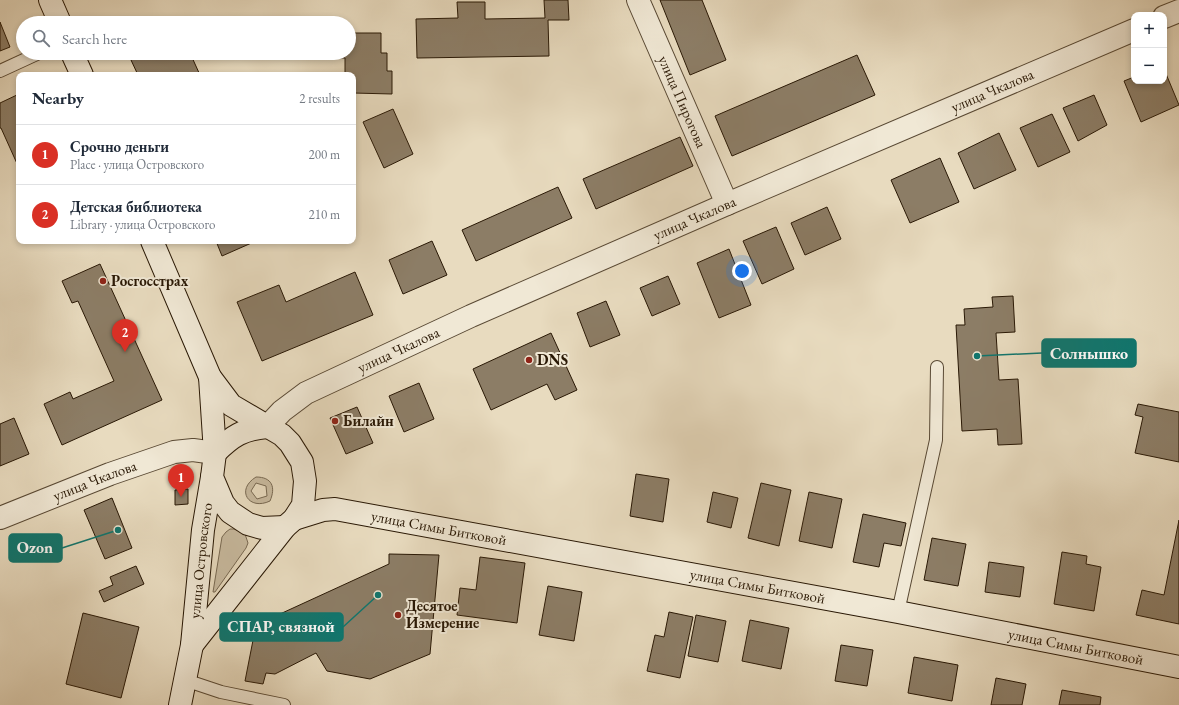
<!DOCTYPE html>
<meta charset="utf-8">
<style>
:root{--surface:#fff;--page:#f2f2f3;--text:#1f2937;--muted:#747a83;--line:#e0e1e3;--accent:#d93025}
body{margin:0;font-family:"EB Garamond",serif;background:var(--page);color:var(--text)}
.controls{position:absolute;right:12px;top:12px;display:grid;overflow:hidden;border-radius:8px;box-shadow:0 2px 6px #0003}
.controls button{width:36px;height:36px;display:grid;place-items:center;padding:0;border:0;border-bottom:1px solid var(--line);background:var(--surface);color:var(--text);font:20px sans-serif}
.you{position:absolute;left:742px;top:271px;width:14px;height:14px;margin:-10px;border:3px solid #fff;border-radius:50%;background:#1a73e8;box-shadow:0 0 0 6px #1a73e833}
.badge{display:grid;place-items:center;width:26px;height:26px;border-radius:50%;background:var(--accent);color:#fff;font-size:13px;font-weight:700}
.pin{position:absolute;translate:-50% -33px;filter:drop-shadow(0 1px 2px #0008)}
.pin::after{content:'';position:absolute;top:21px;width:14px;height:12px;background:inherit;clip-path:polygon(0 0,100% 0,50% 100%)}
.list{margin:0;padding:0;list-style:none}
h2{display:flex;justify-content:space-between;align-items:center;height:52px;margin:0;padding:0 16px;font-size:17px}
h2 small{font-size:13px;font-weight:400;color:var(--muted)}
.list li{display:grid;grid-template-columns:26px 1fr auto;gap:12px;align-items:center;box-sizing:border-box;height:60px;padding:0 16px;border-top:1px solid var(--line)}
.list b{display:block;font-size:15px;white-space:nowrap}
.list p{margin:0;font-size:13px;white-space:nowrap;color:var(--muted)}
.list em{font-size:13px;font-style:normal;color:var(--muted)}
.icon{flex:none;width:22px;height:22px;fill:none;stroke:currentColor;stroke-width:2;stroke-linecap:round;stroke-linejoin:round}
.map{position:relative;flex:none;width:1179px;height:705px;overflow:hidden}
.search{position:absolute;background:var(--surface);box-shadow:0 2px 6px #0003;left:16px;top:16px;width:340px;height:44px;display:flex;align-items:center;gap:10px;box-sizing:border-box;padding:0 14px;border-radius:22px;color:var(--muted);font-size:15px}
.panel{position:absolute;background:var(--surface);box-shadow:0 2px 6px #0003;left:16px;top:72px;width:340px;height:172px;border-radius:8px}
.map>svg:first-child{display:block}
.green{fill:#c8ba9f;stroke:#786952;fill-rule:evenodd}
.building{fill:#8c7d66;stroke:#291805}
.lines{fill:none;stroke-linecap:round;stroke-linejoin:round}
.lane-casing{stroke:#594934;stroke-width:14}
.street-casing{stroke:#594934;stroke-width:24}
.secondary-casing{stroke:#291805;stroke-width:24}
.lane{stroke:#f0e8d5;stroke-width:12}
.street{stroke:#f0e8d5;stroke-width:22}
.secondary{stroke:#f0e8d5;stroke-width:22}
.poi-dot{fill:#8f2418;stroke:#f0e8d5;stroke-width:1.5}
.labels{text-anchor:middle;stroke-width:4;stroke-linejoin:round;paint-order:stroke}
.street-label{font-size:15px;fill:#291805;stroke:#f0e8d5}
.poi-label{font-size:15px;font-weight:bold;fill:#291805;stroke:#f0e8d5;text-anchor:start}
.leader{fill:none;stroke:#0f766e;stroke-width:1.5}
.callout-dot{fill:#0f766e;stroke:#f0e8d5;stroke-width:1.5}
.callout{fill:#0f766e;stroke:#0f766e;stroke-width:1.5}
.callout-label{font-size:16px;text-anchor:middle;font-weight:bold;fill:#fff}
</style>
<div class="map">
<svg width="1179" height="705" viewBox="0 0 1179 705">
<rect width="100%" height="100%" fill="#e8dbbf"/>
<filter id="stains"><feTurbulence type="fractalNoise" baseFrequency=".005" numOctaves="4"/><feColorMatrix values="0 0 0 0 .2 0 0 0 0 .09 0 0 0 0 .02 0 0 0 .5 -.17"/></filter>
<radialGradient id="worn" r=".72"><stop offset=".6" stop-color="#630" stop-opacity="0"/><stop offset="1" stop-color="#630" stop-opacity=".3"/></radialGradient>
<g class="green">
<path d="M256 477C272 477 276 487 270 501 249 511 235 490 256 477ZM256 483 266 486 267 496 257 499 251 491Z"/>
<polygon points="230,529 234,529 245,534 248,543 246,548 215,592 213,592 222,537 226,532"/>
</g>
<g class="building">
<polygon points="544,0 568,0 569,20 548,20 549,56 417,58 416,19 458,18 457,2 485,2 485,19 545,18"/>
<polygon points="660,0 702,0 726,60 690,75"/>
<polygon points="0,22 10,47 0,51"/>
<polygon points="349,33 381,33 381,53 387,53 387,71 392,71 392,94 353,93 353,75 345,75 345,58 336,58 336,53 349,53"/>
<polygon points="146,53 190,53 200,75 138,75 131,60"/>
<polygon points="857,55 875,95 732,156 715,116"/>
<polygon points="1164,69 1179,105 1141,122 1124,81 1134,77 1134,81 1164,81"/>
<polygon points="19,94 19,168 1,128 0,128 0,103"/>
<polygon points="1094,95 1107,125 1078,141 1063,108"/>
<polygon points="393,109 413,154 384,168 363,122"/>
<polygon points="1052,114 1070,152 1038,167 1020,128"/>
<polygon points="999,133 1016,170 974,189 958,153"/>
<polygon points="680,137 693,166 596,209 583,179"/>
<polygon points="940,158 959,202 910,223 891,180"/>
<polygon points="558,187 572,218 476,261 462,230"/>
<polygon points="827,207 841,239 805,255 791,223"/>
<polygon points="776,227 794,269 762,284 743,241"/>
<polygon points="216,241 256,241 222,256"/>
<polygon points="432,241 447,275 403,294 389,260"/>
<polygon points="729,249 751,305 719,318 697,263"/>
<polygon points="100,264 162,400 62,445 44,404 70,392 73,399 114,381 78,301 72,303 62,281"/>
<polygon points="355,272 373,315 262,361 237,302 279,285 286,302"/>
<polygon points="668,276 680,304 652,316 640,288"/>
<polygon points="1013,296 1015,332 996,333 999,380 1018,379 1022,444 998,445 997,429 962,431 956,325 965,325 964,309 993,307 992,297"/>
<polygon points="606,301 620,335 590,347 577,313"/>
<polygon points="551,333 577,390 555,400 547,384 491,410 473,369"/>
<polygon points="419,383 434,419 404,432 389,396"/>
<polygon points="1138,404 1179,412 1179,462 1135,453 1143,417 1135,415"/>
<polygon points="357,407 373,443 346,454 330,418"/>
<polygon points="14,418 29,454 0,466 0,424"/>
<polygon points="636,474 669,479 663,522 630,516"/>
<polygon points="761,483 791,490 779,546 748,538"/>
<polygon points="188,489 188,504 175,505 175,490"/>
<polygon points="713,492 738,498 731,528 707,522"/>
<polygon points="809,492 842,499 832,548 799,541"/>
<polygon points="112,498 132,548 105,559 84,510"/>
<polygon points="863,514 906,523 901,546 884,543 879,567 853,562"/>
<polygon points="1179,520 1179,624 1136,615 1142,590 1164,595"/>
<polygon points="932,538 966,544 958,586 924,580"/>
<polygon points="1062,552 1087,556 1086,564 1101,567 1094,611 1054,604"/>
<polygon points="389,554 439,555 430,654 370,679 327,671 316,653 275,674 266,673 263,684 245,681 256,625 389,564"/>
<polygon points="480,557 525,563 517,623 457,615 460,588 476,590"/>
<polygon points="989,562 1024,567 1020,597 985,592"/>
<polygon points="136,566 144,584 104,602 99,591 113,585 110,577"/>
<polygon points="548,586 582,592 574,641 539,635"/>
<polygon points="669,612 693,617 680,678 647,671 655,635 664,637"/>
<polygon points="83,613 139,627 121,698 66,684"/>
<polygon points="696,615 726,621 718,662 688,656"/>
<polygon points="750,620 789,628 781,669 742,661"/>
<polygon points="841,645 873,650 867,686 835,681"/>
<polygon points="914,657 958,665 952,701 908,693"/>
<polygon points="996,678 1026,684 1022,705 991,705"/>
<polygon points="1062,690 1101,697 1100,705 1059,705"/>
</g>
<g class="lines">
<g class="lane-casing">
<g id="lane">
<polyline points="0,71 39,53"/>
<polyline points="898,612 936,440 937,367"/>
<polyline points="185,680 221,692 284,705"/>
</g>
</g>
<g class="street-casing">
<g id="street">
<path id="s1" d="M638 0 727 204"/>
<polyline points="1164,17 1179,11"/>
<path id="s2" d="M267 427 282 411 306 393 471 316 727 204 1134 30"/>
<path id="s3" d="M0 518 110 474 174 452 193 450 215 453"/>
</g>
</g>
<g class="secondary-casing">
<g id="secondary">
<polyline points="50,0 60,23"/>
<polyline points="72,53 82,75"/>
<polyline points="152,241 210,377 231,405 282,435 290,443 302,462 305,481 303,505 294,519 285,527 192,645"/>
<polyline points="210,377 215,453 212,477 223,503 230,512 248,524 262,528 285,527"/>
<path d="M215 453C232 436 243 429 267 427"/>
<path id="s4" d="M294 519 323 510 335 509 898 612 1179 667"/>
<path id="s5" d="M180 705 192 645 203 530 212 477"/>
</g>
</g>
<use href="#lane" class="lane"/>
<use href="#street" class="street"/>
<use href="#secondary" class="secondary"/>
</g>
<g class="poi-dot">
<circle cx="103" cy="281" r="4"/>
<circle cx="529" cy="360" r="4"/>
<circle cx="335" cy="421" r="4"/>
<circle cx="398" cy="615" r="4"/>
</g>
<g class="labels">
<g class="street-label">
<text dy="5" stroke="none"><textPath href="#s2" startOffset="802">улица Чкалова</textPath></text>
<text dy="5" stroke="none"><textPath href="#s1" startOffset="111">улица Пирогова</textPath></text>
<text dy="5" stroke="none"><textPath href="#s2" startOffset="478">улица Чкалова</textPath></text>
<text dy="5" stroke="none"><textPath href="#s2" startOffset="154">улица Чкалова</textPath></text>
<text dy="5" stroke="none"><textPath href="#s3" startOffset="102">улица Чкалова</textPath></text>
<text dy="5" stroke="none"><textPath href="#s4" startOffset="148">улица Симы Битковой</textPath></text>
<text dy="5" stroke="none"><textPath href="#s5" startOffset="146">улица Островского</textPath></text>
<text dy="5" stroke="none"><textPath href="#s4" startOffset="472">улица Симы Битковой</textPath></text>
<text dy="5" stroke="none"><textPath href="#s4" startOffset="796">улица Симы Битковой</textPath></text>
</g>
<g class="poi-label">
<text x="111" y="286">Росгосстрах</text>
<text x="537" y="365">DNS</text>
<text x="343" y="426">Билайн</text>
<text x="406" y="611">Десятое<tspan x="406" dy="17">Измерение</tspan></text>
</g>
</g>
<path class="leader" d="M977 356L1042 353M118 530L62 548M378 595L343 627"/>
<g class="callout-dot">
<circle cx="977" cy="356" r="4"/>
<circle cx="118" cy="530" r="4"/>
<circle cx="378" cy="595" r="4"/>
</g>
<g class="callout">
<rect x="1042" y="339" width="94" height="28" rx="4"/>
<rect x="9" y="534" width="53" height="28" rx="4"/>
<rect x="220" y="613" width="123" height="28" rx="4"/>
</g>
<g class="callout-label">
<text x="1089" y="359">Солнышко</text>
<text x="35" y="553">Ozon</text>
<text x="281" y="632">СПАР, связной</text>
</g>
<rect width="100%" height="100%" filter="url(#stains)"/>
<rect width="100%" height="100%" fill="url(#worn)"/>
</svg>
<div class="controls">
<button>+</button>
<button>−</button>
</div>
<div class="you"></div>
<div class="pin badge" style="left:181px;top:497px">1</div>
<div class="pin badge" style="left:125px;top:352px">2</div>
<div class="search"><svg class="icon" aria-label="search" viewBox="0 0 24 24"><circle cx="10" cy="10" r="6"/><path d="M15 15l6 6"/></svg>Search here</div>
<section class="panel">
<h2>Nearby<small>2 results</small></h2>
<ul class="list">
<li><span class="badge">1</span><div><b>Срочно деньги</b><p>Place · улица Островского</p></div><em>200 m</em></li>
<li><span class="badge">2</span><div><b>Детская библиотека</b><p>Library · улица Островского</p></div><em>210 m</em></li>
</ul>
</section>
</div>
